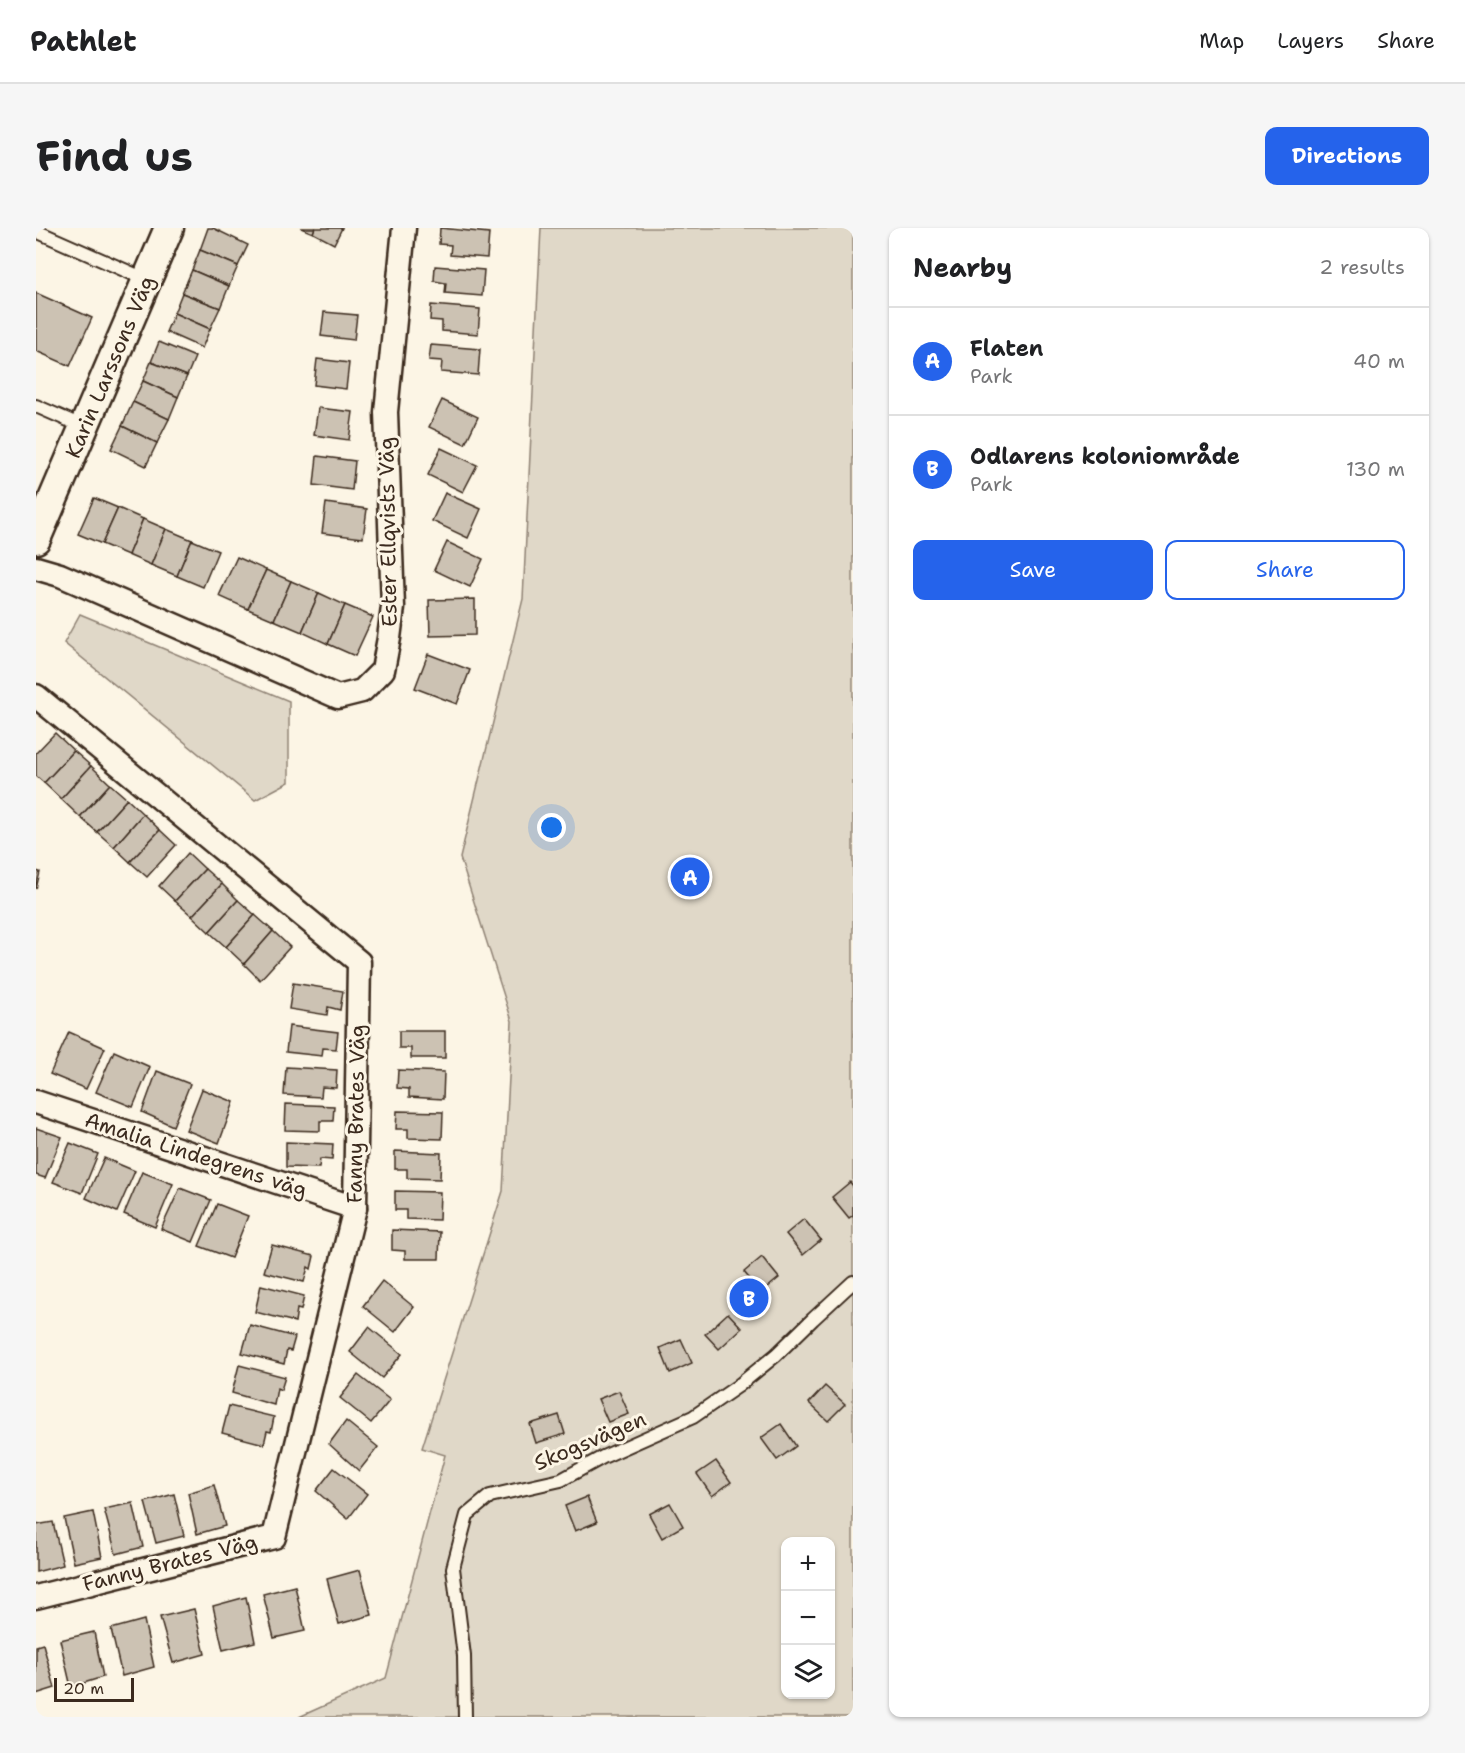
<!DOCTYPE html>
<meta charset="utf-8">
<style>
:root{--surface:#fff;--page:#f6f6f6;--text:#202124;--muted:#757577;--line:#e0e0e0;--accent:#2563eb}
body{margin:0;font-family:"Shantell Sans",sans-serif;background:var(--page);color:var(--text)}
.controls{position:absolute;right:18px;bottom:18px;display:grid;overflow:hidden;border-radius:12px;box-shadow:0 2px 4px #0004}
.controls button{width:54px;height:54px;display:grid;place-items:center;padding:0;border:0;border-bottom:2px solid var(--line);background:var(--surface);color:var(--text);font:30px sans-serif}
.scale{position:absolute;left:18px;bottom:15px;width:80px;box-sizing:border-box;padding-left:6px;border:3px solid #3b2a1e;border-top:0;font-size:16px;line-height:21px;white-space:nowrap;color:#3b2a1e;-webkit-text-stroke:4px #fcf5e5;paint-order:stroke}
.you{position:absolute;left:516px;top:600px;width:21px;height:21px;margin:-15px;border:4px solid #fff;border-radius:50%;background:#1a73e8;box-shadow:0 0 0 9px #1a73e833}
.badge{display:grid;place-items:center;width:39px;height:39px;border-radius:50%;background:var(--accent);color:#fff;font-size:20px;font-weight:700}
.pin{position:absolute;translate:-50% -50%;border:3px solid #fff;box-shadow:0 2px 6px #0006}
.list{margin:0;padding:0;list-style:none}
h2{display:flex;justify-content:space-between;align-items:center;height:78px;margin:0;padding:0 24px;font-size:26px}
h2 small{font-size:20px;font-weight:400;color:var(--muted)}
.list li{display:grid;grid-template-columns:39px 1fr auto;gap:18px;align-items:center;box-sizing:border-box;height:108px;padding:0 24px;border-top:2px solid var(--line)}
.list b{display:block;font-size:22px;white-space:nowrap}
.list p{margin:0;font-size:20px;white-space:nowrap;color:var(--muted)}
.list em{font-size:20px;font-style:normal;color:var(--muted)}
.actions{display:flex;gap:12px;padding:18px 24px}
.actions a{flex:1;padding:14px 0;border:2px solid var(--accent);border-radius:12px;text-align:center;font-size:21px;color:var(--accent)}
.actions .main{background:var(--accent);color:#fff}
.icon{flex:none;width:33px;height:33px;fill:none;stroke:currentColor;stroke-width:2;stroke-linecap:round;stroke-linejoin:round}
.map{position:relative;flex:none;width:817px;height:1489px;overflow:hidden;border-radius:12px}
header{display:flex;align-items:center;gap:36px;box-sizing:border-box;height:84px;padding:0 30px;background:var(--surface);border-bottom:2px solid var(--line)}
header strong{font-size:28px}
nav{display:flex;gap:33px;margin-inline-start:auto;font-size:21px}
.intro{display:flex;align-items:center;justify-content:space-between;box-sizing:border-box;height:144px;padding:0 36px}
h1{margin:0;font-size:42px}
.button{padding:15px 27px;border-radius:12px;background:var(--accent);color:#fff;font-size:21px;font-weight:700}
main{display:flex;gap:36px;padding:0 36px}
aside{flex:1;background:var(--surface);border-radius:12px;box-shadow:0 2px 4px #0004}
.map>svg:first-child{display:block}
.green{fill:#e0d8c8;stroke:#8e8173;stroke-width:1.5;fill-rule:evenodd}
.building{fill:#ccc2b3;stroke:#3b2a1e;stroke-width:1.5}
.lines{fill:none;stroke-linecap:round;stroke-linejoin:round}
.service-casing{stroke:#3b2a1e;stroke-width:16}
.minor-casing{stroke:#3b2a1e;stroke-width:27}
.tertiary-casing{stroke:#3b2a1e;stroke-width:33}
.service{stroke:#fcf5e5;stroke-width:12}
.minor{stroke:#fcf5e5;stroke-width:22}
.tertiary{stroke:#fcf5e5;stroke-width:28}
.labels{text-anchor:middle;stroke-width:6;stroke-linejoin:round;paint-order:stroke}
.street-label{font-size:21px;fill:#3b2a1e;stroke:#fcf5e5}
</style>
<header>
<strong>Pathlet</strong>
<nav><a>Map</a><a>Layers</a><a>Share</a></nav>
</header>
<div class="intro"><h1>Find us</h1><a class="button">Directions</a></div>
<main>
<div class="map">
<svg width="817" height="1489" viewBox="0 0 817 1489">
<rect width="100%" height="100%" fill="#fcf5e5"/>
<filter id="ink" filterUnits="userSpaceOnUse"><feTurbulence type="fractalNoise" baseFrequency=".0167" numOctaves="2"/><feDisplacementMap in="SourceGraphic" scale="12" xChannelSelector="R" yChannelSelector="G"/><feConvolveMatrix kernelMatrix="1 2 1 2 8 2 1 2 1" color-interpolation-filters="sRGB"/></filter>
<g filter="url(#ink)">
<g class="green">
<path d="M505 0H817V1489H263L350 1450 409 1227 386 1220 467 963 476 793 424 630 487 371ZM750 1314H794V1466H750Z"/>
<polygon points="44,386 253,473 253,554 219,572 28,415"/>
</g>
<g class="building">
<polygon points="172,0 177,0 212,17 202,38 164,22"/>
<polygon points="265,0 279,0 277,5"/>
<polygon points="279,0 306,0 298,16 277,5"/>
<polygon points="404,0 453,5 451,30 414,27 415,17 403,16"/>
<polygon points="164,22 202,38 193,58 156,42"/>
<polygon points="399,38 448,42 446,68 409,65 410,55 398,53"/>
<polygon points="156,42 193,58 184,80 146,65"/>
<polygon points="0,65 56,90 34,138 0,123"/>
<polygon points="146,65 184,80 174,101 138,85"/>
<polygon points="395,77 444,81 442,106 406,103 406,93 394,92"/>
<polygon points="288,84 321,87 318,112 285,108"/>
<polygon points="138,85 174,101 166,120 130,104"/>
<polygon points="123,114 159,129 151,148 115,134"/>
<polygon points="395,117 444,121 442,147 405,144 406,133 393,132"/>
<polygon points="281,131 313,135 310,161 278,157"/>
<polygon points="115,134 151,148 142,169 107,153"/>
<polygon points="107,153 142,169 133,191 97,174"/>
<polygon points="406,172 442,189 429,216 393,199"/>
<polygon points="97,174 133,191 121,215 86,198"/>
<polygon points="282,180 317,184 313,212 278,207"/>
<polygon points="86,198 121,215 110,238 75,221"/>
<polygon points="405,220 441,237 427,264 392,247"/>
<polygon points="281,228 319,233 316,262 278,257"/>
<polygon points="409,265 445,281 432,310 396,293"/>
<polygon points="58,270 82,280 66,316 42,306"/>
<polygon points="290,275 331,281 327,310 286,305"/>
<polygon points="82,280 107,291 92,327 66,316"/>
<polygon points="107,291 130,301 115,337 92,327"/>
<polygon points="130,301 156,312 141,348 115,337"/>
<polygon points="156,312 182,323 167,359 141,348"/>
<polygon points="411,314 447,331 434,359 398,342"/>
<polygon points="201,329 230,342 212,381 183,368"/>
<polygon points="230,342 255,353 238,392 212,381"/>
<polygon points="255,353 283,365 266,404 238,392"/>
<polygon points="283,365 309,377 292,416 266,404"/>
<polygon points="439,371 439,407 394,408 393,372"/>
<polygon points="309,377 337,389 319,428 292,416"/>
<polygon points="392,426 434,442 421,476 379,460"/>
<polygon points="19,505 38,523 8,555 0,548 0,525"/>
<polygon points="38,523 55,538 25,571 8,555"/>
<polygon points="55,538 74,556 44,589 25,571"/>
<polygon points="74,556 91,571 61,604 44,589"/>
<polygon points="91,571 107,586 78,619 61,604"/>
<polygon points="107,586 124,602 94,634 78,619"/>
<polygon points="124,602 140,617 111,649 94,634"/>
<polygon points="152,625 169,641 139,673 123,658"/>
<polygon points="169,641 186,656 156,688 139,673"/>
<polygon points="0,643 4,644 0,661"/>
<polygon points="186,656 202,672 173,704 156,688"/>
<polygon points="202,672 219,687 190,719 173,704"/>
<polygon points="219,687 237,703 208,736 190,719"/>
<polygon points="237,703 254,719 224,752 208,736"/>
<polygon points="257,755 307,763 304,782 292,779 291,787 253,781"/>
<polygon points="253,798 302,804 300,821 287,820 286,828 250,824"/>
<polygon points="363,803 409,803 409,830 375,830 375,820 363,820"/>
<polygon points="33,804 69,820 50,861 14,846"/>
<polygon points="78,823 114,839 97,879 60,864"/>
<polygon points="250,839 301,842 300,860 286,859 285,869 248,867"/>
<polygon points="362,842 408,844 407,871 373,869 373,861 361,860"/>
<polygon points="121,843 154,856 137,898 106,884"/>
<polygon points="166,861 198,874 183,915 150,902"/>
<polygon points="250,876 298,878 297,893 284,893 284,903 249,902"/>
<polygon points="361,883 407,884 406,911 372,910 372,901 360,901"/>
<polygon points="0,900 26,909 9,950 0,947"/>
<polygon points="250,914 297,916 296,932 284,931 283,940 250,939"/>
<polygon points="34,915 62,926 46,965 17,954"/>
<polygon points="359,923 405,925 404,951 371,950 371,941 359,941"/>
<polygon points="68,930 99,943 81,984 50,970"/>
<polygon points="106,944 137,956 119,999 88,986"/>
<polygon points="814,954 817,958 817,987 813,990 796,969"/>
<polygon points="144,960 175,972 157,1014 125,1001"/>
<polygon points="359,963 404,964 403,992 370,991 370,982 359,982"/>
<polygon points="181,976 212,988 195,1030 163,1018"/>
<polygon points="768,991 785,1012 767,1027 750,1006"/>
<polygon points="356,1002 404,1004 403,1031 369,1031 369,1023 356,1022"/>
<polygon points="236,1017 278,1028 275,1041 272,1039 268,1054 228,1044"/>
<polygon points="726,1029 743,1050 725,1065 708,1044"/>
<polygon points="346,1053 378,1079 359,1104 327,1078"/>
<polygon points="225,1057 268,1068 265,1082 261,1081 259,1094 219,1084"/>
<polygon points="692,1085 706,1100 683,1121 669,1106"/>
<polygon points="214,1097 259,1109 255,1123 251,1122 248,1136 206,1125"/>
<polygon points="333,1099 366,1126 346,1150 314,1124"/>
<polygon points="645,1111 656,1135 634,1145 624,1120"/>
<polygon points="203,1137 249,1149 245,1162 241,1160 238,1177 196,1165"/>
<polygon points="322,1147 354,1172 335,1195 304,1170"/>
<polygon points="789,1158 809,1176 792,1193 773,1175"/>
<polygon points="583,1163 593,1186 572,1194 562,1171"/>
<polygon points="193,1178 238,1189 235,1204 231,1203 228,1216 186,1205"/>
<polygon points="523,1187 529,1206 500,1215 494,1196"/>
<polygon points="310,1193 342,1219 323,1243 293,1216"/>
<polygon points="745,1196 760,1218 741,1232 725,1210"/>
<polygon points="680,1233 695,1254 676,1268 661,1246"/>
<polygon points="298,1240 331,1266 312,1291 280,1263"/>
<polygon points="178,1257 189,1298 161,1306 152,1265"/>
<polygon points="138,1266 148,1308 120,1315 109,1274"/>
<polygon points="551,1269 561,1294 539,1303 529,1278"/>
<polygon points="97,1275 107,1319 80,1326 68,1281"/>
<polygon points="634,1275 647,1298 626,1310 613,1286"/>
<polygon points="57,1284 66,1329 38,1335 28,1290"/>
<polygon points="17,1294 27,1337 0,1344 0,1297"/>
<polygon points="324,1342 336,1387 303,1396 291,1351"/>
<polygon points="259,1358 269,1403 238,1410 227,1366"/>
<polygon points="210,1369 219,1414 187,1422 177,1378"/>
<polygon points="158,1381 169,1426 137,1435 124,1389"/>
<polygon points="108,1392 118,1439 86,1448 75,1401"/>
<polygon points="58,1404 67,1449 35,1459 24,1412"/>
<polygon points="7,1416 19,1460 0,1466 0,1418"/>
</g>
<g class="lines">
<g class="service-casing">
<g id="service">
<polyline points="0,3 111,52"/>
<polyline points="0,178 48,199"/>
<polyline points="429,1489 428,1428 417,1340 431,1287 454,1268 525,1252 567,1229 657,1189 702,1158 740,1127 777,1091 817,1054"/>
</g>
</g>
<g class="minor-casing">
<g id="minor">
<polyline points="0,340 24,347 302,469 326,463 347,442 353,410 357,379 350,184 368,0"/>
<polyline points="0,468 323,734 319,980 238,1309 0,1369"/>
<polyline points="0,874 319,980"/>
</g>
</g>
<g class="tertiary-casing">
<polyline id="tertiary" points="0,311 133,0"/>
</g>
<use href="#service" class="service"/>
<use href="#minor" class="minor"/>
<use href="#tertiary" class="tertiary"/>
</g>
</g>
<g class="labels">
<g class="street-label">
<text transform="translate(74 139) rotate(-67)" y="7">Karin Larssons Väg</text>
<text transform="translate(352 304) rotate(-91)" y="7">Ester Ellqvists Väg</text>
<text transform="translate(320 886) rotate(-89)" y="7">Fanny Brates Väg</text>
<text transform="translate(160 927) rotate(18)" y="7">Amalia Lindegrens väg</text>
<text transform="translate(554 1213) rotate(-23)" y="7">Skogsvägen</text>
<text transform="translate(134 1335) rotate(-14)" y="7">Fanny Brates Väg</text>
</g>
</g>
</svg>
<div class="controls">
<button>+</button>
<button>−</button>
<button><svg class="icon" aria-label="layers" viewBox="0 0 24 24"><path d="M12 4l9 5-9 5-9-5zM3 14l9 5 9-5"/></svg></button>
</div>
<div class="scale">20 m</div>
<div class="you"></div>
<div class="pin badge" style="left:654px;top:649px">A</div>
<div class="pin badge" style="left:713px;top:1070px">B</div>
</div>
<aside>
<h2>Nearby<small>2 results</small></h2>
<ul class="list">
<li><span class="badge">A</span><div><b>Flaten</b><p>Park</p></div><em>40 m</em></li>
<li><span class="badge">B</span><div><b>Odlarens koloniområde</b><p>Park</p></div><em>130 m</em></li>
</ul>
<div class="actions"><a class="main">Save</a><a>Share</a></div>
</aside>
</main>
